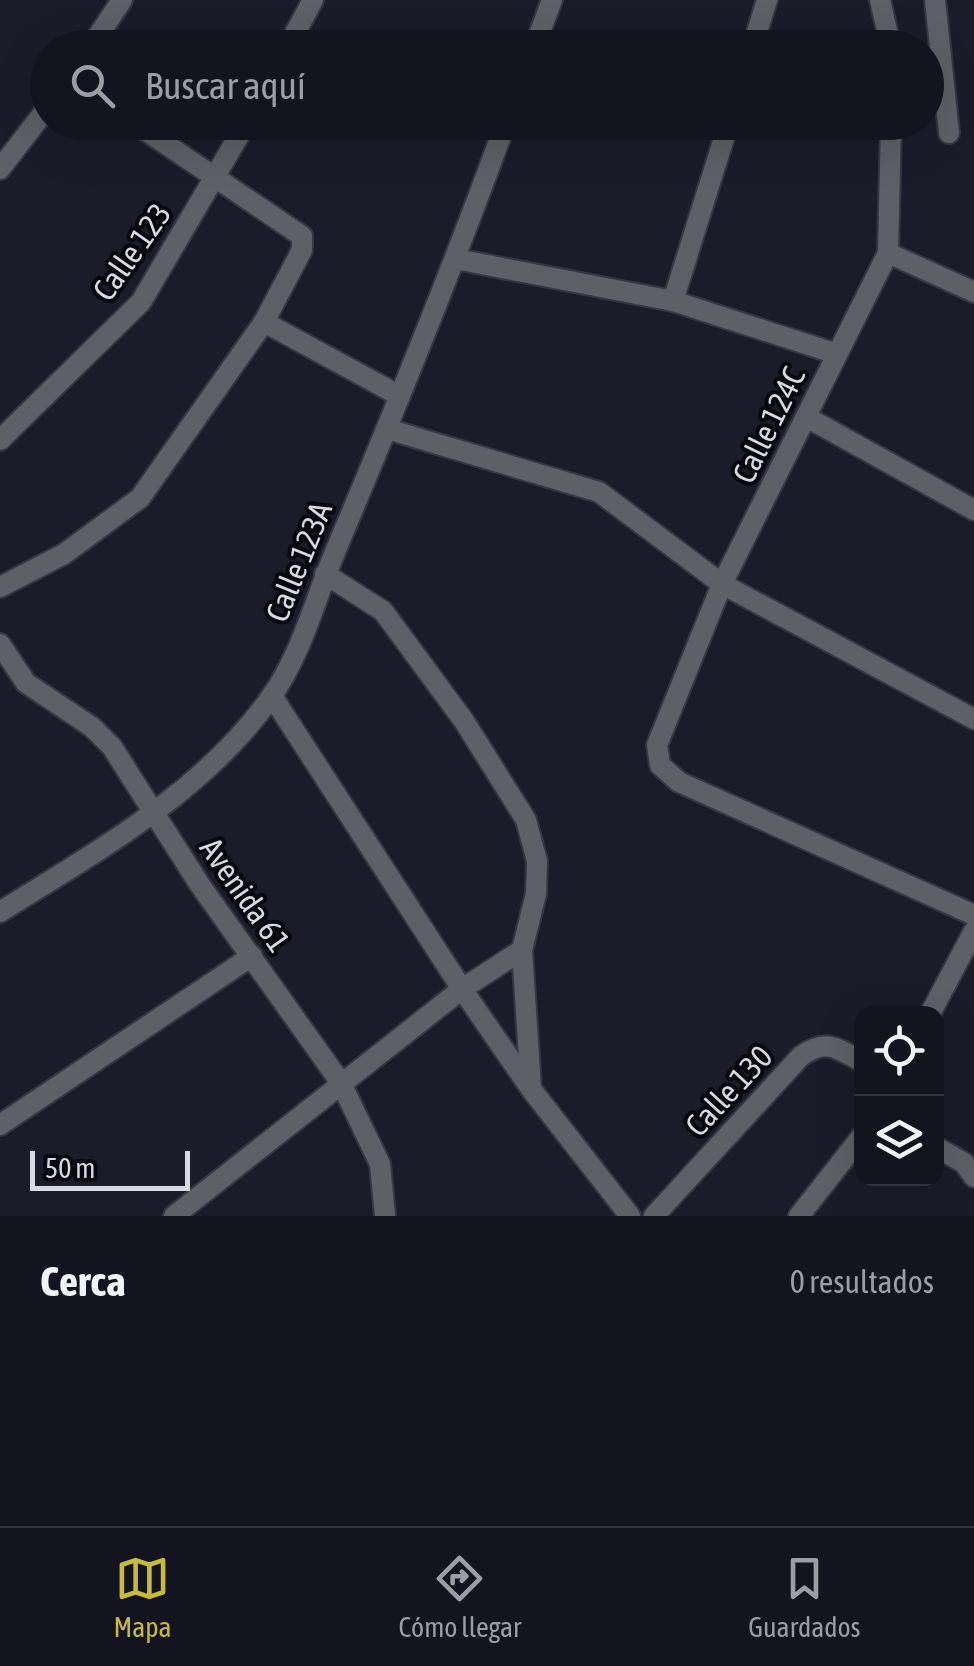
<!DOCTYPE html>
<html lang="es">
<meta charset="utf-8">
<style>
:root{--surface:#141420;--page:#21212d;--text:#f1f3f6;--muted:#9d9ea5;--line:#33333e;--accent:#c7bb3b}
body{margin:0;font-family:"Asap Condensed",sans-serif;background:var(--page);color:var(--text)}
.controls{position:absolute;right:30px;bottom:30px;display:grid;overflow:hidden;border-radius:20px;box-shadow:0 10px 40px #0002}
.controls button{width:90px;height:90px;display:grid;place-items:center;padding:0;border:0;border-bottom:2px solid var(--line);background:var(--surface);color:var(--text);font:50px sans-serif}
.scale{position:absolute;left:30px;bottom:25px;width:160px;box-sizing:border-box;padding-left:10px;border:5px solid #d9d9e3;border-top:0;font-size:28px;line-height:35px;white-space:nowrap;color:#d9d9e3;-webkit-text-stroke:8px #07070d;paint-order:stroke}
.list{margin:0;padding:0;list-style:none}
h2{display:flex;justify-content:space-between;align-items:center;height:130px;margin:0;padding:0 40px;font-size:42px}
h2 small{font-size:32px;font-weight:400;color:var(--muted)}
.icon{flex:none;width:55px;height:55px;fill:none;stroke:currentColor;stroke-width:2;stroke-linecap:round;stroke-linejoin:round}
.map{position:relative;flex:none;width:974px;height:1216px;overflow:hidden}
.search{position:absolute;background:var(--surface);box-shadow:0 10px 40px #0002;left:30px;right:30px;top:30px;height:110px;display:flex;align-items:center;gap:25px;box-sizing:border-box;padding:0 35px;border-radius:55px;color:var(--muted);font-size:38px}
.sheet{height:310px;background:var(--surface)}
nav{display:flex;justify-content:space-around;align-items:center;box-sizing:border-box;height:140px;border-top:2px solid var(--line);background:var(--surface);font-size:28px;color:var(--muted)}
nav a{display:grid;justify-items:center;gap:5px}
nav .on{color:var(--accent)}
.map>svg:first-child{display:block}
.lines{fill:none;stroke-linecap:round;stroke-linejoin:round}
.street-casing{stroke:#363644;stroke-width:24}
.street{stroke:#5f5f67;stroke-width:20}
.labels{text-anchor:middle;stroke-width:8;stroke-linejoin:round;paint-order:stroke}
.street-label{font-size:32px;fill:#d9d9e3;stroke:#07070d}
</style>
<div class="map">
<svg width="974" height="1216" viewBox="0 0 974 1216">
<rect width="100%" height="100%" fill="#1b1b2a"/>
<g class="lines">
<g class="street-casing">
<g id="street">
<polyline points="880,0 891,48"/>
<polyline points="935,0 949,133"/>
<polyline points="90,48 122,0"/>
<polyline points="287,48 313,0"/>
<polyline points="534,48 552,0"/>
<polyline points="752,48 767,0"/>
<polyline points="891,122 888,253 722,584 657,745 660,765 679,782 974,915"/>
<polyline points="0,169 48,107"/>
<polyline points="888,253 974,292"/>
<polyline points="456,259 673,301 837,354"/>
<polyline points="673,301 729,122"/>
<polyline points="264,322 400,396"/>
<polyline points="808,418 974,510"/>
<polyline points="387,429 599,492 722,584 974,719"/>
<polyline points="0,440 141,302 247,122"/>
<polyline points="0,587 64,554 140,498 264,322 302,250 302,236 133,122"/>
<polyline points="0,644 26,683 92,727 112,747 200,885 341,1083 380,1164 385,1216"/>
<polyline points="272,696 462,989 531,1089 630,1216"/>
<path d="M0 912C97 851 203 793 271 697 303 652 316 595 338 545 397 405 454 265 506 122"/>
<polyline points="522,950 531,1088"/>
<polyline points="930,1014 974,931"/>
<polyline points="0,1125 252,956"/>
<polyline points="936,1147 964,1163 974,1177"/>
<polyline points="174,1216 462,989 522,950 536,894 537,861 526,820 464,721 383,611 325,574"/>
<path d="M654 1216 801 1056C827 1038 837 1048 862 1062"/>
<polyline points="799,1216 862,1136"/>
</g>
</g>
<use href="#street" class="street"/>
</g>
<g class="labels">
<g class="street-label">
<text transform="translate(132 252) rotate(-55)" y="11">Calle 123</text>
<text transform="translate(769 425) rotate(-64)" y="11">Calle 124C</text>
<text transform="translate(299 562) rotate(-68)" y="11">Calle 123A</text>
<text transform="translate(245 895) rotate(55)" y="11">Avenida 61</text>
<text transform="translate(729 1091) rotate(-47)" y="11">Calle 130</text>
</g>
</g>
</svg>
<div class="controls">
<button><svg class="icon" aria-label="locate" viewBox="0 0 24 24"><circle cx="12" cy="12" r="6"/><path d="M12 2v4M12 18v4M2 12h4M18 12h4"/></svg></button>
<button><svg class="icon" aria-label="layers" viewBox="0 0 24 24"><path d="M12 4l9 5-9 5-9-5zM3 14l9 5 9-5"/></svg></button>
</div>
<div class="scale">50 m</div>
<div class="search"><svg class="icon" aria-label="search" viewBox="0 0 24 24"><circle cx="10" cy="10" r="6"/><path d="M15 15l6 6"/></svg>Buscar aquí</div>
</div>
<section class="sheet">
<h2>Cerca<small>0 resultados</small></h2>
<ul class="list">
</ul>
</section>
<nav>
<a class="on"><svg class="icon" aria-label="map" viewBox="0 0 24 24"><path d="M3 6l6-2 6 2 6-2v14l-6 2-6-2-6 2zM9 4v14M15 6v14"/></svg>Mapa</a>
<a><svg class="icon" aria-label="directions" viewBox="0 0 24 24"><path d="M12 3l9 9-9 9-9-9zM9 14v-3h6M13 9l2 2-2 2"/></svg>Cómo llegar</a>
<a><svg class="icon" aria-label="saved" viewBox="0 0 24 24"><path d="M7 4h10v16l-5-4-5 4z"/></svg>Guardados</a>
</nav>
